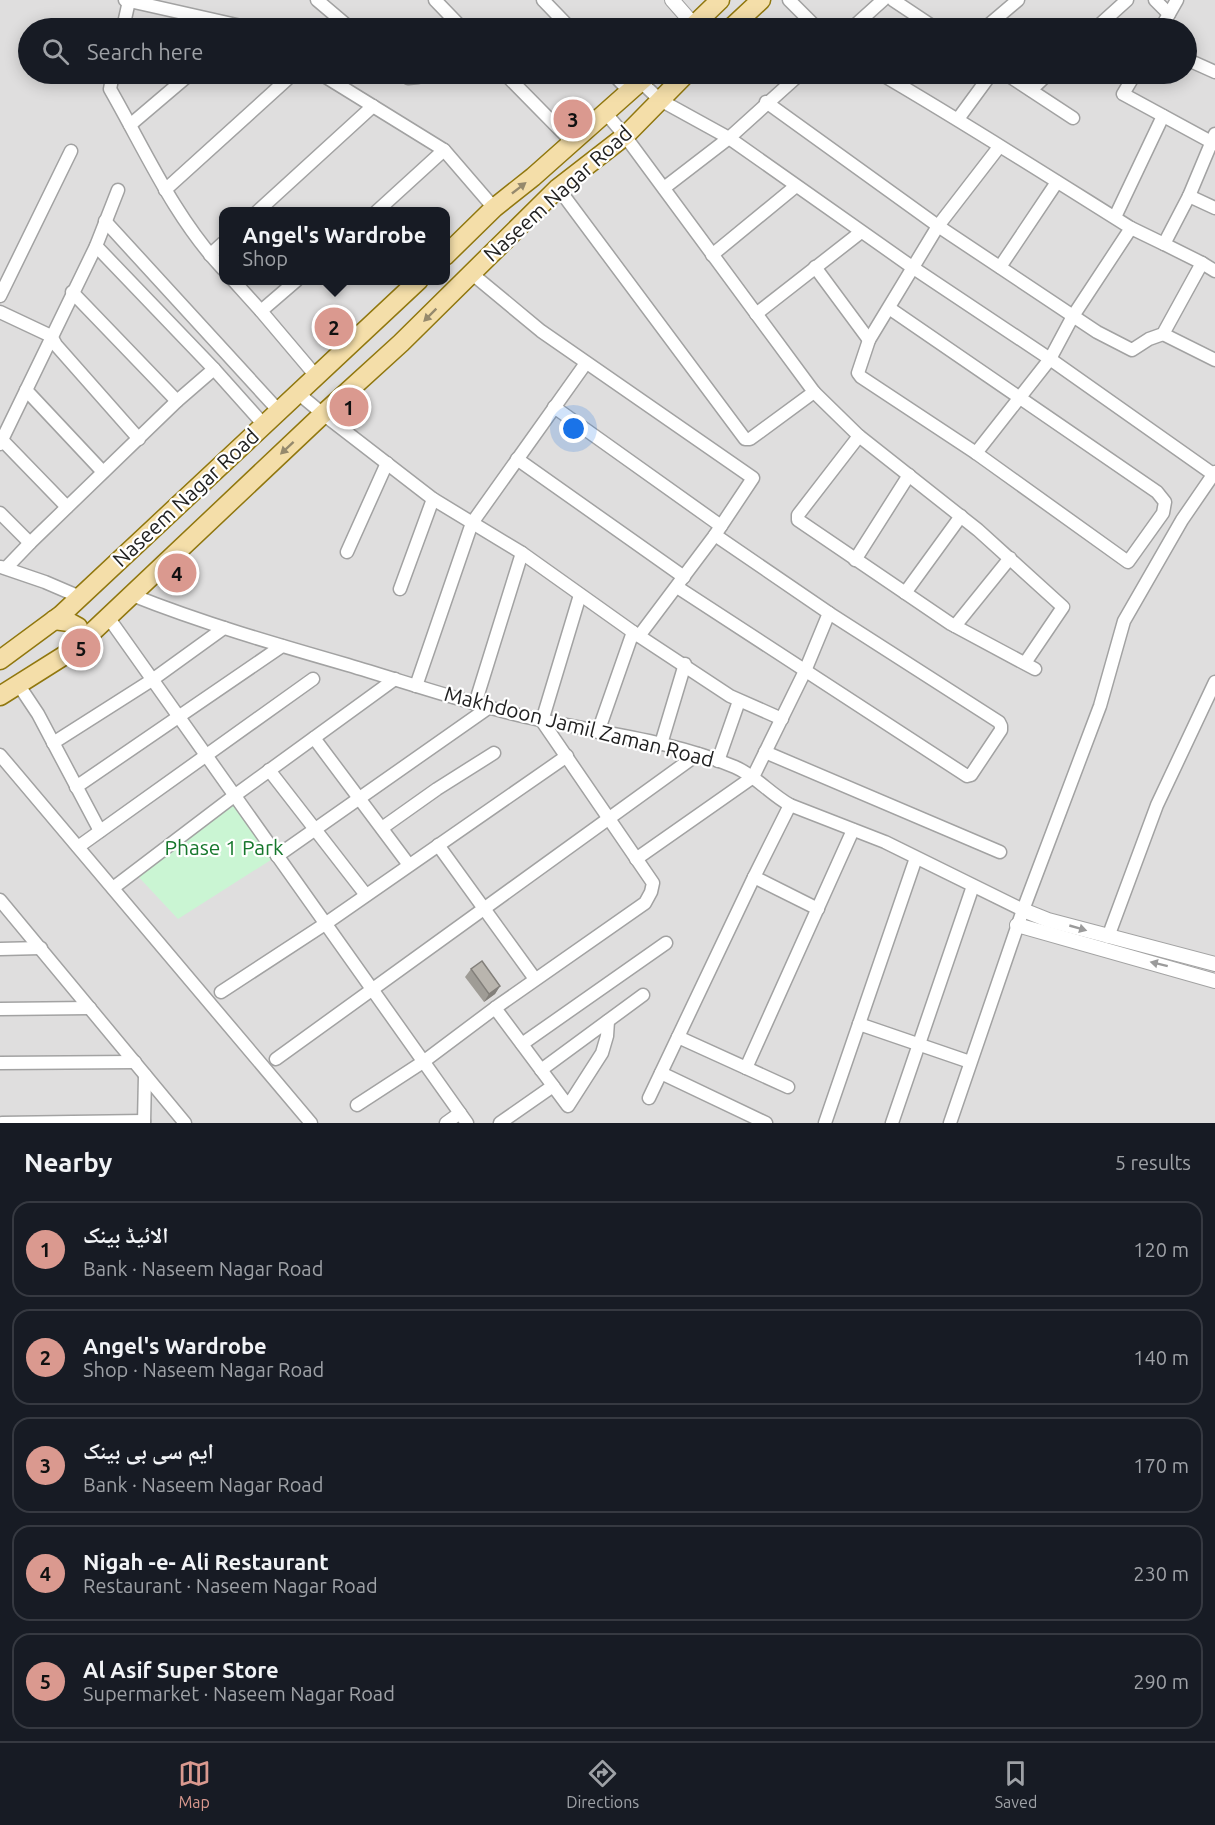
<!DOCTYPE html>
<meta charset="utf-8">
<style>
:root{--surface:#171b24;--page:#20242c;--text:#f1f3f6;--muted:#9ea1a6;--line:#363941;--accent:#da998f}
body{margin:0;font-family:Ubuntu,"Noto Naskh Arabic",sans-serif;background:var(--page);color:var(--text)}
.you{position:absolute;left:574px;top:429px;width:21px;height:21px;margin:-15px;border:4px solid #fff;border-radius:50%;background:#1a73e8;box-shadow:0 0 0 9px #1a73e833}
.badge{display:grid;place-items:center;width:39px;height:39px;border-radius:50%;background:var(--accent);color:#111;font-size:20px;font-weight:700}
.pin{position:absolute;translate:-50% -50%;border:3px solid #fff;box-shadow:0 2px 6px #0006}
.popup{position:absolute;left:219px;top:207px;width:231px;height:78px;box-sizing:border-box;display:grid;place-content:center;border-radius:12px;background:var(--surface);filter:drop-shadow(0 2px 4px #0005);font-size:20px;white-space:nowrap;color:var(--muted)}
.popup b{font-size:22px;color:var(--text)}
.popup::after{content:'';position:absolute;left:50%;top:100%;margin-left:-12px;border:12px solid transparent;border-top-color:var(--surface)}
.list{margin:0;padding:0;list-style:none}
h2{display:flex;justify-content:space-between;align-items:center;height:78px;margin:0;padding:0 24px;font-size:26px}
h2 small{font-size:20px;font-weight:400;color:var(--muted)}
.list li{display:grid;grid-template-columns:39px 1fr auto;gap:18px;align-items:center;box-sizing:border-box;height:96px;margin:0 12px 12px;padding:0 12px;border:2px solid var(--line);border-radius:18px}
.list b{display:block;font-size:22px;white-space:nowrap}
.list p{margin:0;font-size:20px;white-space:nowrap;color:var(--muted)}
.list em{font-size:20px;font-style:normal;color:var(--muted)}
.icon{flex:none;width:33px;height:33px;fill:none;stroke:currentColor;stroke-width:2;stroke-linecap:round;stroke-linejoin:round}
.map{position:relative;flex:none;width:1215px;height:1123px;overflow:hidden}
.search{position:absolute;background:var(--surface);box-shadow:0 3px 15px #0003;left:18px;right:18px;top:18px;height:66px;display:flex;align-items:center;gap:15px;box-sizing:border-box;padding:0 21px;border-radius:33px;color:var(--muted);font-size:22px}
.sheet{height:618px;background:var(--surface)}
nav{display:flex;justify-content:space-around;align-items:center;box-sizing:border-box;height:84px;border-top:2px solid var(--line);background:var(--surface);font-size:16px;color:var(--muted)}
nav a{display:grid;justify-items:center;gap:3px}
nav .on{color:var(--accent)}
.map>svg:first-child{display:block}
.residential{fill:#dfdede;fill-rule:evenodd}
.park{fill:#caf5d3}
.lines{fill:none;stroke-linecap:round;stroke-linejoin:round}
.minor-casing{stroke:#a2a2a2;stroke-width:15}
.tertiary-casing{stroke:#a2a2a2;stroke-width:16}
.primary-casing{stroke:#90770e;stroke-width:21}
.minor{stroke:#fff;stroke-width:12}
.tertiary{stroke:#fff;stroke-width:14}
.primary{stroke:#f4dea9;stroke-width:18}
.wall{fill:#9f9c96}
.shaded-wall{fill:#827f7a}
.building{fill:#b9b5ae;stroke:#827f7a;stroke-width:1.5}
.oneway{fill:#95896c}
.oneway2{fill:#9b9b9b}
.labels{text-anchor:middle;stroke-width:4.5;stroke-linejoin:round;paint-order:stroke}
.street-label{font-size:21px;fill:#212121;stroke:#fff}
.park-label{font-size:21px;fill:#16772c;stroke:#fff}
</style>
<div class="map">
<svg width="1215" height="1123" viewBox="0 0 1215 1123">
<rect width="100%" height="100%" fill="#f0efe8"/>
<path class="residential" d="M0 0H1215V1123H0ZM28 28H1186V74H28ZM223 212H445V280H223Z"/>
<polygon class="park" points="234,796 277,856 178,919 134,872"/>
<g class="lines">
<g class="minor-casing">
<g id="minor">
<polyline points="125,0 250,28"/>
<polyline points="317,0 350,28"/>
<polyline points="435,0 462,28"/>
<polyline points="543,0 570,28"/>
<polyline points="789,0 817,28"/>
<polyline points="893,0 935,28"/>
<polyline points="1155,0 1169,14"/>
<polyline points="123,28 129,1"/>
<polyline points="852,28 883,0"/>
<polyline points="985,28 1018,0"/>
<polyline points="1096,28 1127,0"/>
<polyline points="1161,28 1177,0"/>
<polyline points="1186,59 1215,72"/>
<path d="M113 74 110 89C145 150 174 217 223 269"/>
<polyline points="321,74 444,150 494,208"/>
<polyline points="403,74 408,78 418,77 422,74"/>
<polyline points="505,74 571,141"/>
<polyline points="613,74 630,92"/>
<path d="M881 74C965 123 1048 176 1131 228L1073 316 1050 359 976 453"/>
<polyline points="1006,74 1073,118"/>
<polyline points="1135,74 1123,94 1215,144"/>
<polyline points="641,82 660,100 729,138 912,267 1050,359 1213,474"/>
<polyline points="1031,90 1048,74"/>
<polyline points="766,102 938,226 869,340 858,373 861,377 976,453 1128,562 1163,513 1165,502 1157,492 889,308"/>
<polyline points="958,119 991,74"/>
<polyline points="130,125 190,74"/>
<polyline points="999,147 938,226 1097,332 1132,350 1149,339 1163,334 1202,263 1164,244 1189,196 1215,134"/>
<polyline points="558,188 745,439 750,439 814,392 625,136 604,111"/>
<polyline points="664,188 729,138 800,74"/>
<polyline points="165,190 293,74"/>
<polyline points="1189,196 1215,208"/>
<polyline points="257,212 373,106"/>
<polyline points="376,212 444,150"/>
<polyline points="1115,217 1163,116"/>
<polyline points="105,221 278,410"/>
<polyline points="1131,228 1164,244"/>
<polyline points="96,246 214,369 264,425"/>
<polyline points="210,255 223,243"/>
<polyline points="712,255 796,186"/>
<polyline points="1202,263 1215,271"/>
<polyline points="815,267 869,340"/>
<polyline points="1000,267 1057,182"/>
<polyline points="471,273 541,331 753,478 715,535 639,636"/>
<polyline points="233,280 261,311 297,280"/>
<polyline points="72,292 177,401"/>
<polyline points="0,296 71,151"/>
<polyline points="261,311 316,376"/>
<polyline points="0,312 51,336 56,345 139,439"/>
<polyline points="756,314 861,232"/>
<polyline points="1163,334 1215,360"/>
<polyline points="26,390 103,472"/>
<polyline points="814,392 859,436 978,530 1063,607 1025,663"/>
<polyline points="299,394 323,414 433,499 522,553 633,632 730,696 782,719"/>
<polyline points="554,407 721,526"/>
<polyline points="859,436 798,515 798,520 951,624 1035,669"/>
<polyline points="2,440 67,507"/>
<polyline points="0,444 96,246 118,190"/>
<polyline points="517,459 684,577"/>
<polyline points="0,513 30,543"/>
<polyline points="347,552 387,463"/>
<polyline points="855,560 909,475"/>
<polyline points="1,567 45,582 80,597"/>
<polyline points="6,568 30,543 177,401 214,369"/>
<polyline points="677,587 967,776 971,775 1001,730 1001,726 999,722 829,613 715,535"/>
<polyline points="400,589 433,499"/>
<polyline points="905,593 961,516"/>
<path d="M132 595C202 623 275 644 348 665 405 682 461 701 518 715 590 732 666 738 735 767 756 776 770 794 790 805L885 842 1023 910"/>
<polyline points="108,617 467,1123"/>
<polyline points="955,626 1010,558"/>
<polyline points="18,684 38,714 100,831"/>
<polyline points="416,686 472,523 586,363"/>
<polyline points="475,704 522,553"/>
<polyline points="598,732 633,632"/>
<polyline points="314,738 409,865"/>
<polyline points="53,743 152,680 224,628"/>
<polyline points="661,744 685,664"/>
<polyline points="765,752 1000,852"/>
<polyline points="0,755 311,1123"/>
<polyline points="718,761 739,701"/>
<polyline points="269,770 366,895"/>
<polyline points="76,787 282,646"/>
<polyline points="382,828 437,789 494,753"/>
<polyline points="438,845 535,979"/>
<polyline points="78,847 313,679"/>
<polyline points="277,856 488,708"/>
<polyline points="636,859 753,777 805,671 829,613"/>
<polyline points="754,877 818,909"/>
<polyline points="113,888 234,796 395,679"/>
<polyline points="0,900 185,1123"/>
<polyline points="1108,937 1157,805 1215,682"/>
<polyline points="0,949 41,948"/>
<polyline points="221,992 325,924 567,756"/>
<polyline points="495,1008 568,1106 602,1053 607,1036 608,1021"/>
<polyline points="0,1009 90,1008"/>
<polyline points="859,1024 970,1062"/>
<polyline points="678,1037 788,1087"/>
<polyline points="522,1044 666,943"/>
<polyline points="276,1059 698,754"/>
<polyline points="0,1063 135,1062"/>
<polyline points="746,1068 853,830"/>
<polyline points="541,1070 643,995"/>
<polyline points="661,1073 766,1123"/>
<polyline points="649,1098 754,877 790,805"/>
<polyline points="357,1105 423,1062 495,1008 645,903 651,892 653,883 542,721 580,595"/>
<polyline points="2,1123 144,1121"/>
<polyline points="144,1123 145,1075"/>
<polyline points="446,1123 460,1113"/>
<polyline points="500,1123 553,1086"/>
<polyline points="825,1123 916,858"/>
<polyline points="892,1123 973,886"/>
<polyline points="950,1123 1023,910 1100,706 1124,621 1182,520 1215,472"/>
</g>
</g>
<g class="tertiary-casing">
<g id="tertiary">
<polyline points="672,0 694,25"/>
<polyline points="1023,910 1048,920 1215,964"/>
<polyline points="1017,925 1215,981"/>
</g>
</g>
<g class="primary-casing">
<g id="primary">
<polyline points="691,28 720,0"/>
<polyline points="731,28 761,0"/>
<polyline points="445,256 494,208 533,177 649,74"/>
<polyline points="54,620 69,622 78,627 79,638 74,648"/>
<polyline points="0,660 61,615 419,280"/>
<polyline points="0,696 65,655 87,637 323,414 401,343 558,188 625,136 686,74"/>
</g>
</g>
<use href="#minor" class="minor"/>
<use href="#tertiary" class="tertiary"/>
<use href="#primary" class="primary"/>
</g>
<polygon class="wall" points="471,969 500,986 495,994 484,1002 465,977"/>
<polygon class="shaded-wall" points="500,986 495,994 484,1002 489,994"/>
<polygon class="building" points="482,961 500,986 489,994 471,969"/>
<defs><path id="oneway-solid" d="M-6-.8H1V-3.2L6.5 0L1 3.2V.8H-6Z" transform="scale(1.5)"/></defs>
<g class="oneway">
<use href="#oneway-solid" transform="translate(519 188) rotate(-38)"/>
<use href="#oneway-solid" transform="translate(430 315) rotate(135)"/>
<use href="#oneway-solid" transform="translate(287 448) rotate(137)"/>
</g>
<g class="oneway2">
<use href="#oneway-solid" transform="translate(1078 928) rotate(16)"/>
<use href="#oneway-solid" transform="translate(1159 964) rotate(-166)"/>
</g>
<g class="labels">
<g class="street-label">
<text transform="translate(558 194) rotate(-42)" y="7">Naseem Nagar Road</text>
<text transform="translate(186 498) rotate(-43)" y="7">Naseem Nagar Road</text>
<text transform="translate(579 727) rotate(14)" y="7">Makhdoon Jamil Zaman Road</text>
</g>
<g class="park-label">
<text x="224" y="855">Phase 1 Park</text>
</g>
</g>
</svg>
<div class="you"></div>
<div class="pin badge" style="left:349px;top:407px">1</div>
<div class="pin badge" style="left:334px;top:327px">2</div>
<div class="popup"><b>Angel's Wardrobe</b>Shop</div>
<div class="pin badge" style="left:573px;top:119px">3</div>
<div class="pin badge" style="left:177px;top:573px">4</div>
<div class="pin badge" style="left:81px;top:648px">5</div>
<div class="search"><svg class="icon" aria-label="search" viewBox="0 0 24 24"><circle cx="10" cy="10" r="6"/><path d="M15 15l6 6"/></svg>Search here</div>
</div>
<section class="sheet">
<h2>Nearby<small>5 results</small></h2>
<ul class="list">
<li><span class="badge">1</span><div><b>الائیڈ بینک</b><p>Bank · Naseem Nagar Road</p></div><em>120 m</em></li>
<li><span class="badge">2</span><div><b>Angel's Wardrobe</b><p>Shop · Naseem Nagar Road</p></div><em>140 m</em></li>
<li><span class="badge">3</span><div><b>ایم سی بی بینک</b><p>Bank · Naseem Nagar Road</p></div><em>170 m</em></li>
<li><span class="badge">4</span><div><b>Nigah -e- Ali Restaurant</b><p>Restaurant · Naseem Nagar Road</p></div><em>230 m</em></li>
<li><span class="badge">5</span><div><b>Al Asif Super Store</b><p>Supermarket · Naseem Nagar Road</p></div><em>290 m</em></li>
</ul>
</section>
<nav>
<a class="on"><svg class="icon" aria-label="map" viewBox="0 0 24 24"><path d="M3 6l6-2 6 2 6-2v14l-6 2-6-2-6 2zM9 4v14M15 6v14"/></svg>Map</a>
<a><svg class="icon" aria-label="directions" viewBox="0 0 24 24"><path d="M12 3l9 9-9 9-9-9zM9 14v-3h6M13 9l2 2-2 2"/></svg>Directions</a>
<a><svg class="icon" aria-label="saved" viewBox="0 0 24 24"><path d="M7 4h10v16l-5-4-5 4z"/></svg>Saved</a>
</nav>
